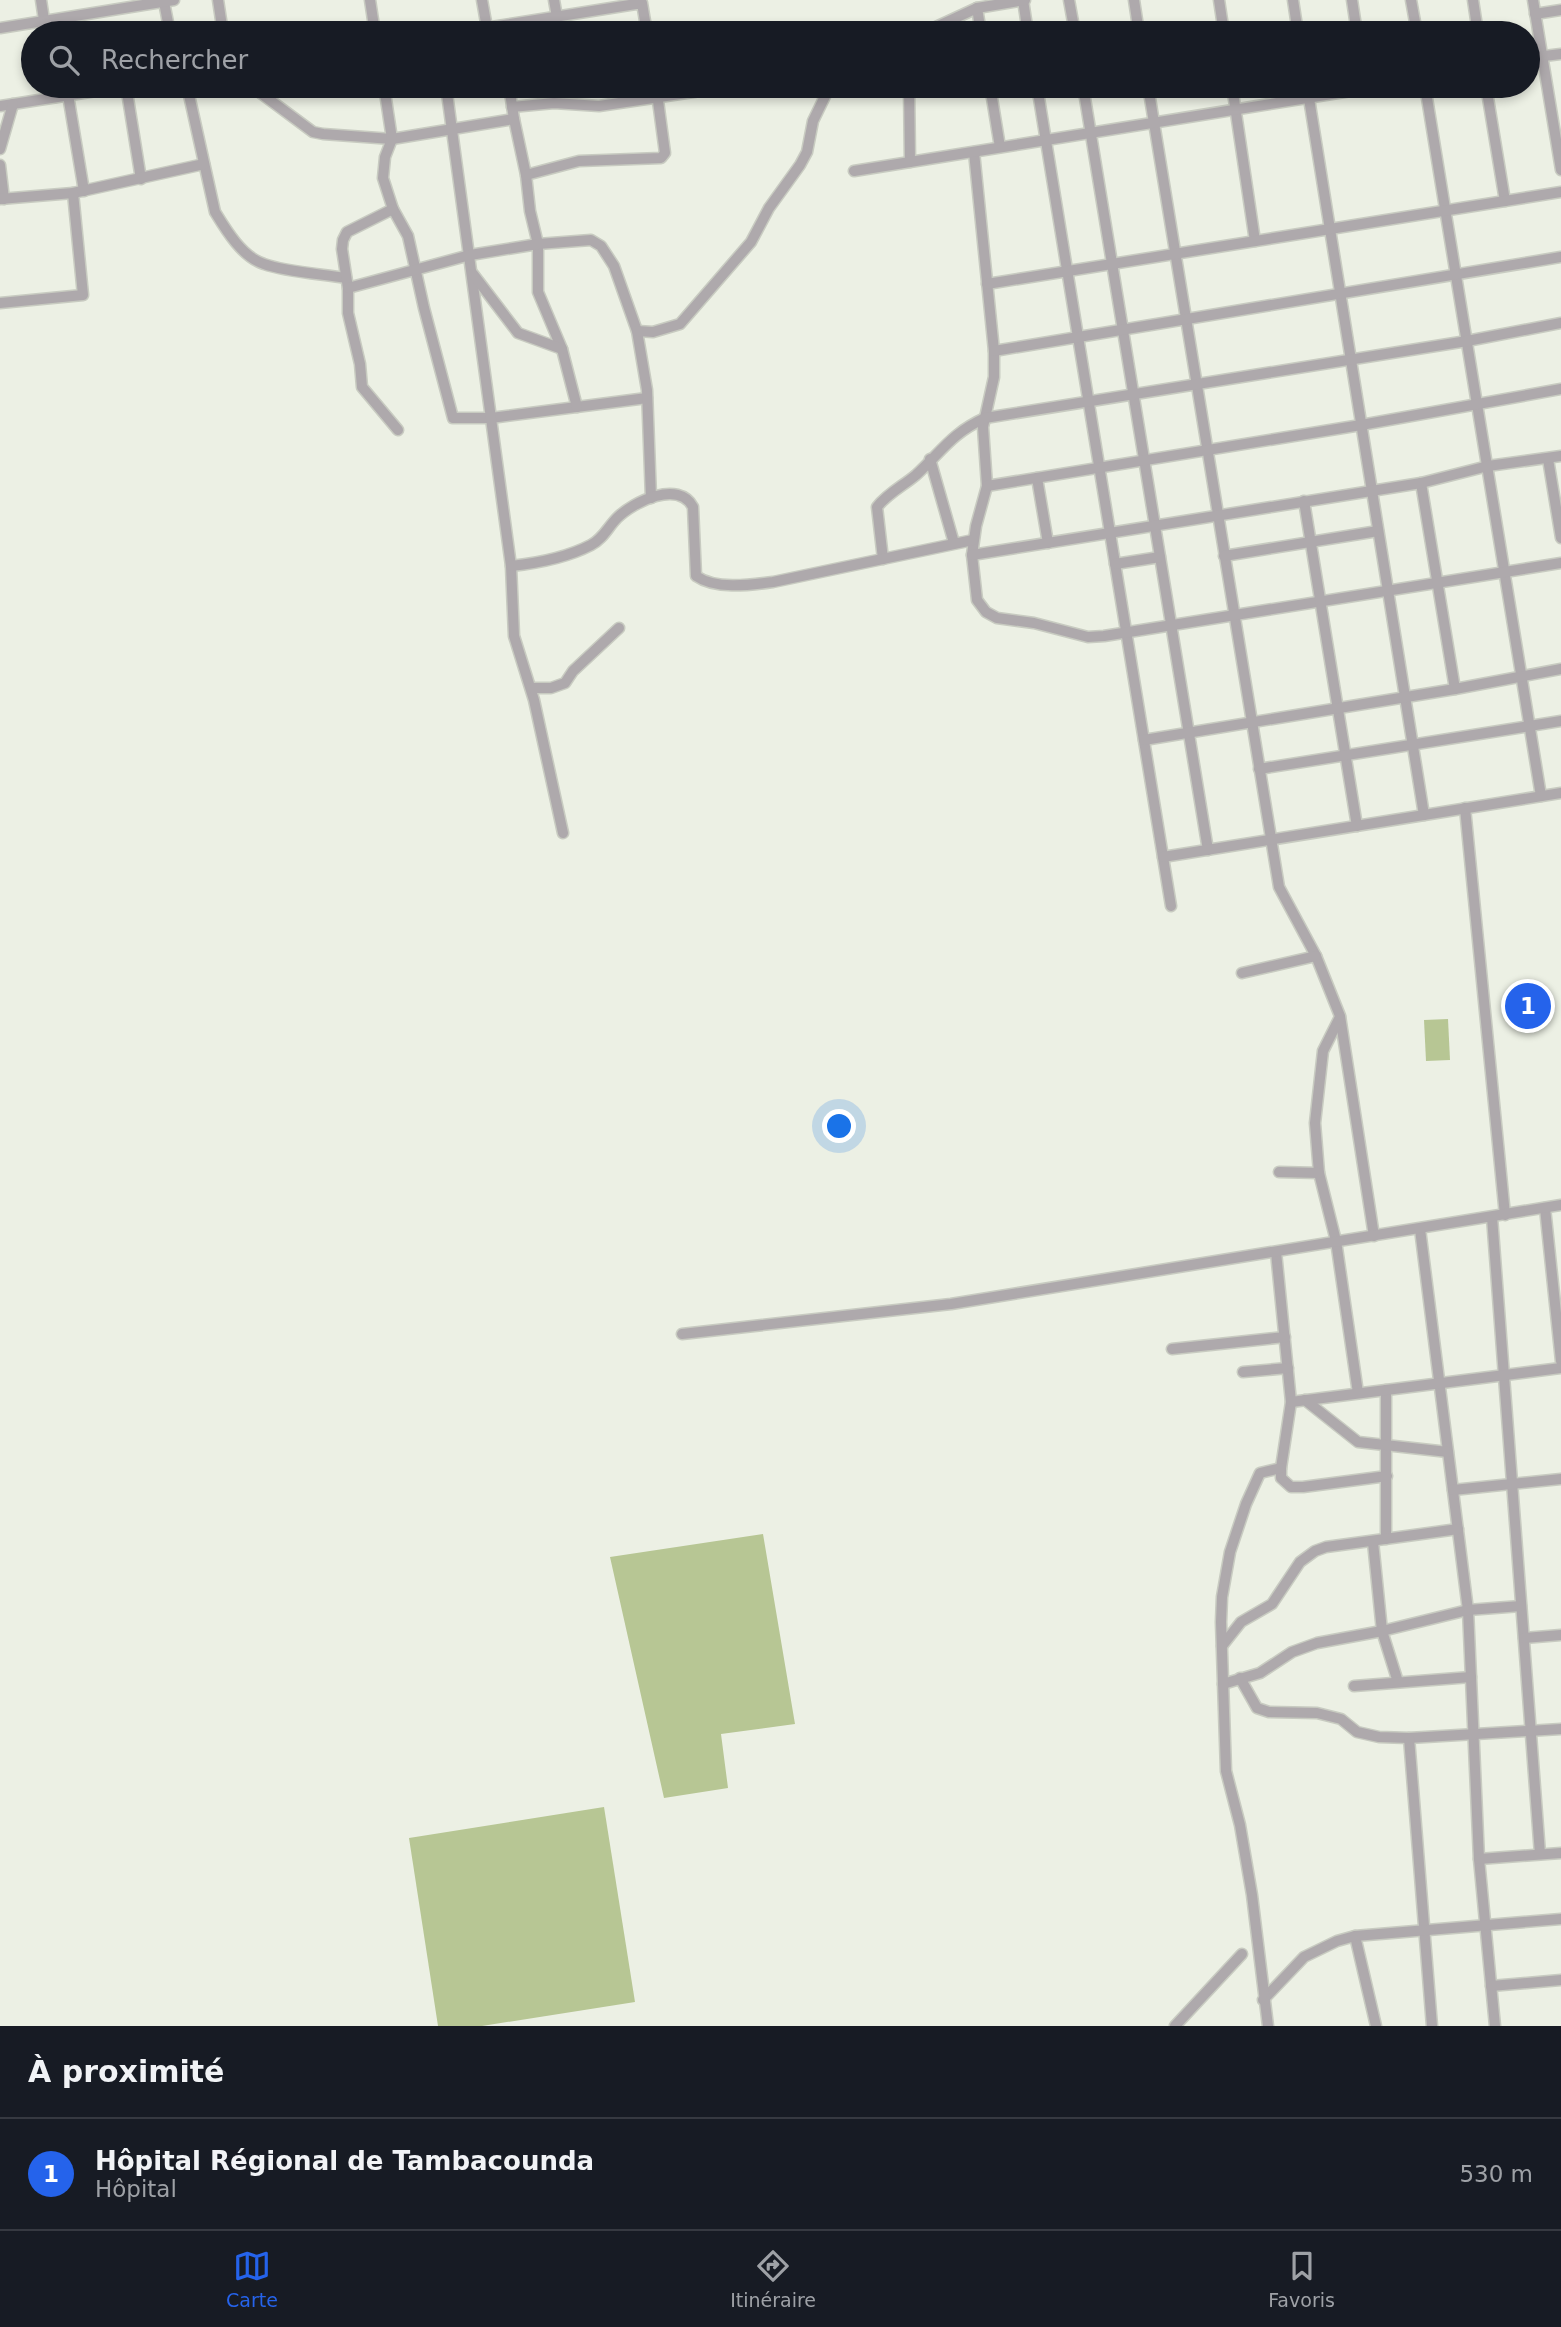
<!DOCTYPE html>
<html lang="fr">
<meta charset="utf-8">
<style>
:root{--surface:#171b24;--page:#20242c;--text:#f1f3f6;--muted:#9ea1a6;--line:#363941;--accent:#2563eb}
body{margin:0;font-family:"DejaVu Sans",sans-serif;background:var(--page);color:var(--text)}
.you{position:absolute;left:840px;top:1127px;width:24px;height:24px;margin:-18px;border:5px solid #fff;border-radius:50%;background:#1a73e8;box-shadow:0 0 0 10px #1a73e833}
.badge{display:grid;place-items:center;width:46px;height:46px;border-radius:50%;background:var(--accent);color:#fff;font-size:23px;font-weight:700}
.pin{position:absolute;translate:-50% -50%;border:4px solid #fff;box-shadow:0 2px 7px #0006}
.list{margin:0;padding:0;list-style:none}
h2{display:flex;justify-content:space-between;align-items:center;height:91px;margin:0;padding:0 28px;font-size:30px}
h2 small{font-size:23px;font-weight:400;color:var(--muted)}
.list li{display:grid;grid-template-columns:46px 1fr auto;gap:21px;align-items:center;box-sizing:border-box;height:112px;padding:0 28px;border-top:2px solid var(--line)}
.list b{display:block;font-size:26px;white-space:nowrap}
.list p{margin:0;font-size:23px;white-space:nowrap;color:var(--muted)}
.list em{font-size:23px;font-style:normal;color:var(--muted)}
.icon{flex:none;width:38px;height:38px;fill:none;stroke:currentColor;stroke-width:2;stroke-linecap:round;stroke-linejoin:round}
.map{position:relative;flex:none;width:1561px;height:2026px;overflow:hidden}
.search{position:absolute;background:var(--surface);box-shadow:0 4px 10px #0003;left:21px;right:21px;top:21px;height:77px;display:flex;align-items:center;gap:18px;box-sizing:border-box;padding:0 24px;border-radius:38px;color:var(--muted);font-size:26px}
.sheet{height:203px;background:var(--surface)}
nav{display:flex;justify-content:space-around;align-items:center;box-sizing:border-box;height:98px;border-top:2px solid var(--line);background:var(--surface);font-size:19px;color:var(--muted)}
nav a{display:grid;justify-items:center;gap:4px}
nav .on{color:var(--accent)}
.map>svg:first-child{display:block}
.green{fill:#b7c694}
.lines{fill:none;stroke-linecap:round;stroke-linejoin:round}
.minor-casing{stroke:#c8cbc1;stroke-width:13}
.minor{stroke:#aea9ac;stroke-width:10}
</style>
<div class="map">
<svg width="1561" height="2026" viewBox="0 0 1561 2026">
<rect width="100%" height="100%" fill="#ecf0e4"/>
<g class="green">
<polygon points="1448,1019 1450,1060 1426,1061 1424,1020"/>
<polygon points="763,1534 795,1724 721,1734 728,1788 664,1798 610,1557"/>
<polygon points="604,1807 635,2002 482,2026 438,2026 409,1838"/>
</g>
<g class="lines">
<g class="minor-casing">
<g id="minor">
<polyline points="41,0 46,33"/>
<polyline points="218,0 223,33"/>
<polyline points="370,0 375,33"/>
<polyline points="482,0 487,28"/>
<polyline points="554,0 557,17"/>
<polyline points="1023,0 1028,33"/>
<polyline points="1069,0 1075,33"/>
<polyline points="1134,0 1139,33"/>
<polyline points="1219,0 1224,33"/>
<polyline points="1293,0 1298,33"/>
<polyline points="1352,0 1357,33"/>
<polyline points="1411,0 1417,33"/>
<polyline points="1473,0 1478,33"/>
<polyline points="1533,0 1561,170"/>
<polyline points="164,2 170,33"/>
<polyline points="977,8 981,33"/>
<polyline points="1535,14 1561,10"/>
<polyline points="0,28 174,0"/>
<polyline points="454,33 642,3 647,33"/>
<polyline points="923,33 977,8 1025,0"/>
<polyline points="1528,58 1561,54"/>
<polyline points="55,86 56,97"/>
<polyline points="126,86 141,179"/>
<path d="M187 86 215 212C226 230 242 257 264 264 286 272 322 274 346 278"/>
<polyline points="251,86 313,132 323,134 392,139 514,119"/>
<polyline points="384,86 392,139 385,157 383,178 393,209 408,236 424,308 453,418 491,418 647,398"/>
<polyline points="446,86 511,566 514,636 534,700 563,833"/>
<polyline points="509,86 514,119 526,175 530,211 538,244 538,292 562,349 577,407"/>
<polyline points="909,86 910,162"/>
<polyline points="990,86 1000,147"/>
<polyline points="1037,86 1171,906"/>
<polyline points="1083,86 1208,850"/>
<polyline points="1148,86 1279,887 1316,956 1340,1016 1374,1236"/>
<polyline points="1232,86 1255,241"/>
<polyline points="1307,86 1424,815"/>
<polyline points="1425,86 1541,796"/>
<polyline points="1486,86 1505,201"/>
<polyline points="68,95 84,191"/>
<polyline points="0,106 128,86"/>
<polyline points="512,107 554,103 599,106 727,87 825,92"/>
<polyline points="0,149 13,104"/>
<polyline points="974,152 994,351 994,377 983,427 987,486 976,526 972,555 977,600 986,612 997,618 1034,623 1088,637 1104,636 1561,563"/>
<polyline points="0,165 4,199"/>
<polyline points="854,171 1382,86"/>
<polyline points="526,175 579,161 661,158 665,153 656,86"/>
<polyline points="0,199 73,193 204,164"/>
<polyline points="393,209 347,232 343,240 342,249 348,288 348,313 360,364 362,387 398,430"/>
<polyline points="473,274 518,333 562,349"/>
<polyline points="987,284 1561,192"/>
<polyline points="348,288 470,255 538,244 591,240 601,246 614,266 637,331 647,390 651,498"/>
<polyline points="0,303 83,295 73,193"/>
<polyline points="637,331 653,332 680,324 751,242 769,208 800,165 807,152 813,121 830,86"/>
<polyline points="994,351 1561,257"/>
<polyline points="930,459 954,543"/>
<polyline points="1548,459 1561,538"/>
<polyline points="1037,478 1048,543"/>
<polyline points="1421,483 1455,689"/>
<polyline points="987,486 1361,425 1561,389"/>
<polyline points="1304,501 1357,826"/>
<polyline points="972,555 1421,483 1488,466 1561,456"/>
<polyline points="1224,556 1378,531"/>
<path d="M883 559 877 507C888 493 903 486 916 475 942 451 952 433 985 418L1467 341 1561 323"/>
<polyline points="1115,564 1160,557"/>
<path d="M511 566C539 563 566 558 591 545 603 539 608 527 617 518 634 501 679 480 693 507L696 576C716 590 750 585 773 582L973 540"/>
<polyline points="531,688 551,688 565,683 573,671 619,628"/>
<polyline points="1144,740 1455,689 1561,669"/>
<polyline points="1259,769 1561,721"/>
<polyline points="1465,808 1505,1215"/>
<polyline points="1163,857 1561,793"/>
<polyline points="1242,973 1316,956"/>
<polyline points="1340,1017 1323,1051 1315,1123 1319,1173 1336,1241 1358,1393"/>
<polyline points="1279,1172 1319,1173"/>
<polyline points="1545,1208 1561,1361"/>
<polyline points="1492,1217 1540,1854"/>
<polyline points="1420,1229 1468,1610 1479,1859 1495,2026"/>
<polyline points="1276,1252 1291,1402 1281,1468 1281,1478 1291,1487 1303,1487 1387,1476"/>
<polyline points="682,1334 951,1304 1561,1205"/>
<polyline points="1172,1349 1285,1337"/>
<polyline points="1243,1372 1288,1368"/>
<polyline points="1386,1390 1386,1539"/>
<polyline points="1305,1400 1358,1442 1448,1452"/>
<polyline points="1291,1402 1561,1368"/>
<polyline points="1453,1490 1561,1479"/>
<polyline points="1373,1542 1382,1631 1398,1682"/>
<polyline points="1524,1638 1561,1635"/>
<polyline points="1222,1646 1241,1622 1272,1604 1300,1562 1315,1551 1326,1547 1458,1529"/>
<polyline points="1240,1678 1257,1708 1269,1712 1317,1713 1341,1719 1357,1732 1379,1737 1409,1738 1561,1729"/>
<polyline points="1223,1684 1260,1673 1292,1652 1317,1643 1382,1631 1468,1610 1521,1606"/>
<polyline points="1354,1686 1471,1677"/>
<polyline points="1409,1738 1432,2026"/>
<polyline points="1479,1859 1561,1853"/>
<polyline points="1355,1936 1376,2026"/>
<polyline points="1491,1986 1561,1980"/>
<polyline points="1263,2000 1304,1957 1337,1941 1355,1936 1561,1919"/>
<polyline points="1175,2026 1242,1954"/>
<polyline points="1268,2026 1252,1895 1240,1825 1226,1771 1221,1622 1222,1597 1230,1552 1246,1504 1260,1473 1281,1468"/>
</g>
</g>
<use href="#minor" class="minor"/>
</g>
</svg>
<div class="you"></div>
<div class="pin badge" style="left:1528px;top:1006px">1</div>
<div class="search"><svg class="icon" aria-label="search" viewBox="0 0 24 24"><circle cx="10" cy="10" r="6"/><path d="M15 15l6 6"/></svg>Rechercher</div>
</div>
<section class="sheet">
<h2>À proximité<small></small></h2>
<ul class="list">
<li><span class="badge">1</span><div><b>Hôpital Régional de Tambacounda</b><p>Hôpital</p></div><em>530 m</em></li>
</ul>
</section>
<nav>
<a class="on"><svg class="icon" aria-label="map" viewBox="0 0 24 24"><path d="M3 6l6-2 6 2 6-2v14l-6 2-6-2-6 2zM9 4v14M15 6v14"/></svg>Carte</a>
<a><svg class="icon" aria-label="directions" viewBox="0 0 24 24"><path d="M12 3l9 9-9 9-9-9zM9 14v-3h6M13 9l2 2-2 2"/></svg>Itinéraire</a>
<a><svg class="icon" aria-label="saved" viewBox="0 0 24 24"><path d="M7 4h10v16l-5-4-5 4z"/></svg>Favoris</a>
</nav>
